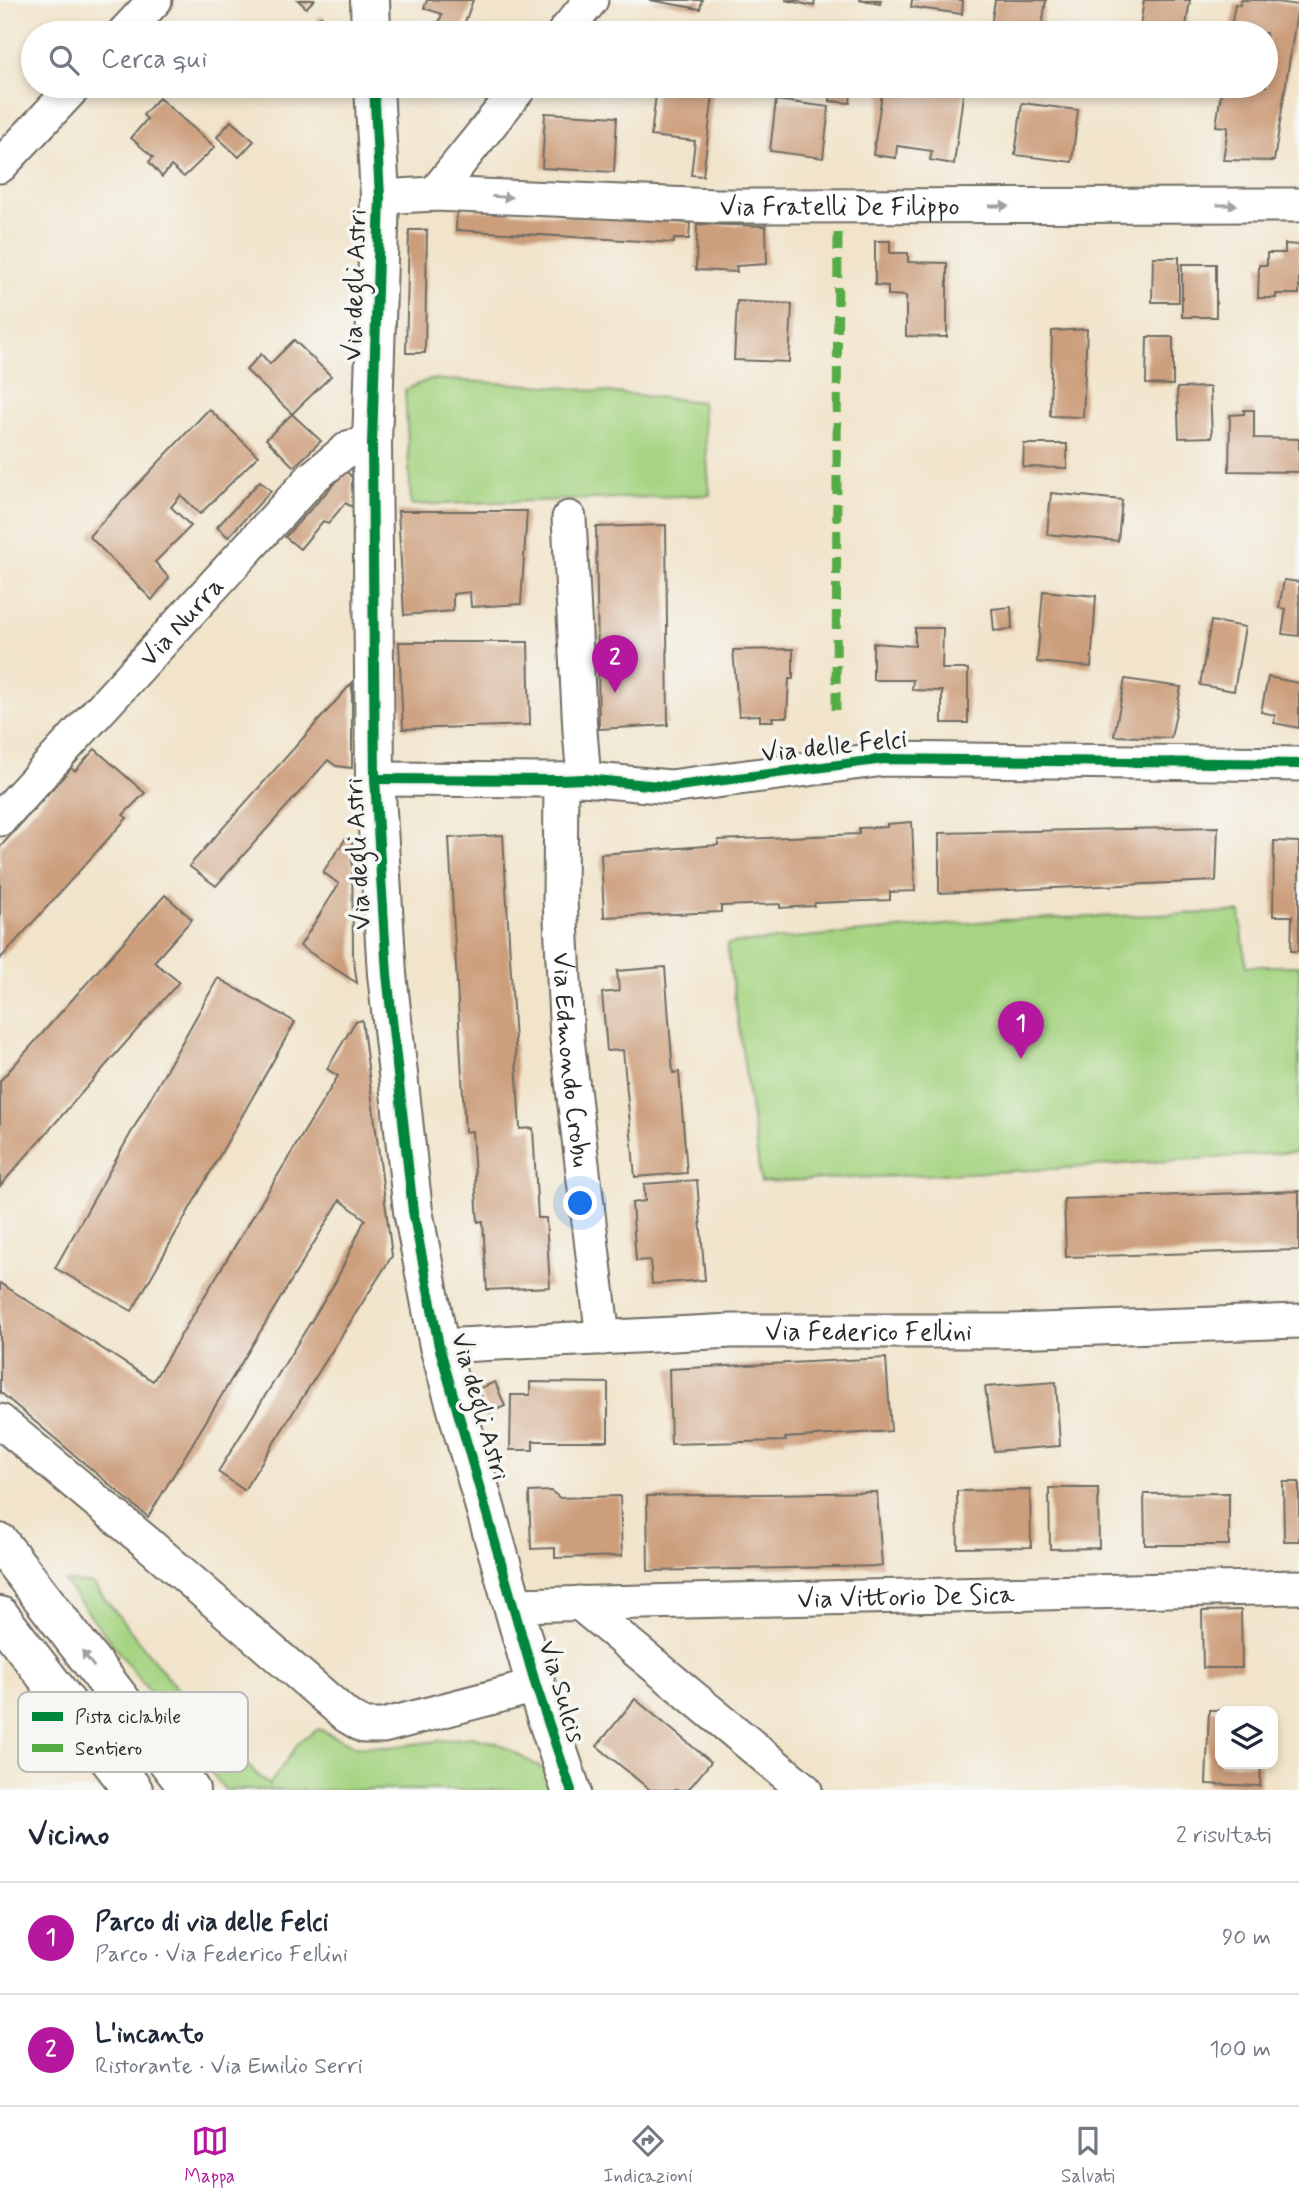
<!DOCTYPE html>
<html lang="it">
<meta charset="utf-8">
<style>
:root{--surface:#fff;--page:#f2f2f3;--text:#1f2937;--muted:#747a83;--line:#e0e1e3;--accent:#b5179e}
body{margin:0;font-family:Mynerve,sans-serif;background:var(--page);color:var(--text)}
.controls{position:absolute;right:21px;bottom:21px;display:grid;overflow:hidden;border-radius:14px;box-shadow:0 4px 10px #0003}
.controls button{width:63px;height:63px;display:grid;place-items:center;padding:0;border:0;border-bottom:2px solid var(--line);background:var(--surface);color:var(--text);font:35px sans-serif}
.you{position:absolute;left:581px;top:1204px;width:24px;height:24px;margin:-18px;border:5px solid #fff;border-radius:50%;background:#1a73e8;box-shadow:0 0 0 10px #1a73e833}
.badge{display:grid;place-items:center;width:46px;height:46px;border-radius:50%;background:var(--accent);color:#fff;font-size:23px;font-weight:700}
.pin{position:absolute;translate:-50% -58px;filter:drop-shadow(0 2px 4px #0008)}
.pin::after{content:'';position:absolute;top:37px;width:24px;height:21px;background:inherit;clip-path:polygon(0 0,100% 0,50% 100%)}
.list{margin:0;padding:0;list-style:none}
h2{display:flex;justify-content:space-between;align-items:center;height:91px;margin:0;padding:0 28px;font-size:30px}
h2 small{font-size:23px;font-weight:400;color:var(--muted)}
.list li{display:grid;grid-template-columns:46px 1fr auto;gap:21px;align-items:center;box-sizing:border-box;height:112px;padding:0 28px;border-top:2px solid var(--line)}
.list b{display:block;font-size:26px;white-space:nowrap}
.list p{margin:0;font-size:23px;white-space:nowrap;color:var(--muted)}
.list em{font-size:23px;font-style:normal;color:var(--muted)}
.icon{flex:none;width:38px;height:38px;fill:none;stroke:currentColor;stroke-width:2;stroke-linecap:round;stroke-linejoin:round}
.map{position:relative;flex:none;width:1299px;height:1790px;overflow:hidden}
.search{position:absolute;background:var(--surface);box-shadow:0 4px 10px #0003;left:21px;right:21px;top:21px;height:77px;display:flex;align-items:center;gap:18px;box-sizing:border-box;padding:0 24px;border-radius:38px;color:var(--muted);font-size:26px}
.sheet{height:315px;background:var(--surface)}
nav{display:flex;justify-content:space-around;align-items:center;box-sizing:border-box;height:98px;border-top:2px solid var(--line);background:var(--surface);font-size:19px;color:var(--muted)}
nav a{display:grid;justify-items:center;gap:4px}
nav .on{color:var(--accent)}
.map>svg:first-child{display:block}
.green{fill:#a6d482;stroke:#688056;stroke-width:2}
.building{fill:#cc9e7c}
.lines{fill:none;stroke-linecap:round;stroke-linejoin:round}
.street-casing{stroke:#706c63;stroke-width:37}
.secondary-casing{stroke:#706c63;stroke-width:42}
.highway-casing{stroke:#706c63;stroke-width:42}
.street{stroke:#fff;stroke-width:33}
.secondary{stroke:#fff;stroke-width:38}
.highway{stroke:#fff;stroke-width:38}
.quiet{stroke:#54ab44;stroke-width:9;stroke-dasharray:18 9;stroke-linecap:butt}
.cycleway-casing{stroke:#f6f6f2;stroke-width:15}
.cycleway{stroke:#00873e;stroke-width:10}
.oneway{fill:#a0a0a0}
.labels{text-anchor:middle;stroke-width:7;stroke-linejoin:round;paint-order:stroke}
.street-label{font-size:26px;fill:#2b2b2b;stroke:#f6f6f2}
.key{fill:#f6f6f2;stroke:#b9b9b6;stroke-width:2}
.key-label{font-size:19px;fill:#2b2b2b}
</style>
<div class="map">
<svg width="1299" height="1790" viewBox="0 0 1299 1790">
<rect width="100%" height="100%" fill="#f6f6f2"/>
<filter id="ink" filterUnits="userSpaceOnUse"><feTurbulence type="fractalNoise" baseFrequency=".0143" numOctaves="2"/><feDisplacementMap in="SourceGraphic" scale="14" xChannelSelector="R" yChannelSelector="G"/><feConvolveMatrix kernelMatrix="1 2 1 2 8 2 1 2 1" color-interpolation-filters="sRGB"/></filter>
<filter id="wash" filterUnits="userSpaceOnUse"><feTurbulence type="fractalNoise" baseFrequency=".00686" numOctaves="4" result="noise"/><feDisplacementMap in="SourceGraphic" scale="28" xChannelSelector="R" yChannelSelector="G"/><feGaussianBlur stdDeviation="1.57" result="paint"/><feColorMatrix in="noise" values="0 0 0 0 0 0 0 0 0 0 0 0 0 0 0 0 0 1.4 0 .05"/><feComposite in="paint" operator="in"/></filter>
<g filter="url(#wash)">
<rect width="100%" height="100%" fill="#f1e4cb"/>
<g class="green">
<polygon points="430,379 549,386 702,402 710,495 411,505 405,390"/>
<polygon points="1240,912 1246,966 1299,966 1299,1152 1035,1170 761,1182 727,944 1001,920"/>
<polygon points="64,1581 93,1584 213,1734 269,1785 300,1741 319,1729 355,1746 388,1747 471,1737 497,1743 547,1771 554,1790 225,1790"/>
</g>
<g id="blocks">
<g class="building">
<polygon points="298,0 314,0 306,8"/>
<polygon points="427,0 473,0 461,33 435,33 442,14 424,8"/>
<polygon points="649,0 702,0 700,9"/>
<polygon points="785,0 815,0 814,6"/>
<polygon points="859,0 881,0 880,4"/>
<polygon points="912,0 963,0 962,14 911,7"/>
<polygon points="995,0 1046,0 1041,33 990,33"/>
<polygon points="1144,0 1190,0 1185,33 1139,33"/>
<polygon points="1241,0 1262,0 1298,5 1274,161 1223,160 1228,127 1216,126 1222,86 1266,86 1266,33 1230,33 1235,4 1240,5"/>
<polygon points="321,16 340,33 304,33"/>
<polygon points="614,24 642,29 642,33 613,33"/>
<polygon points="657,86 714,86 703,176 691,175 695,141 651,136"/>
<polygon points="832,86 852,86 850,103 830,101"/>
<polygon points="883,86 964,87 954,164 930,160 932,151 897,146 896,158 873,155"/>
<polygon points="159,98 215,147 184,177 171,166 162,177 149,162 153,157 131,138 147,119 143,115"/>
<polygon points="776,100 829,107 823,158 770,151"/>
<polygon points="1022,103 1078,110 1072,162 1015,155"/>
<polygon points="545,113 617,117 614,172 542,168"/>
<polygon points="231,121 254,141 239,157 217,137"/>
<polygon points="457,209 690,223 689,239 674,239 674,243 456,230"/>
<polygon points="697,224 766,226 767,264 736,266 737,272 696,270"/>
<polygon points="409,230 427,230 425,353 406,353"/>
<polygon points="875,241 890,241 890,253 908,253 908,262 947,263 947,337 906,336 906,296 888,295 888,286 875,285"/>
<polygon points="1285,244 1299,245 1299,294 1276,294 1276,298 1258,298 1259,265 1267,265 1267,253 1285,253"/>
<polygon points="1153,257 1179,257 1179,302 1152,302"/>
<rect x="1182" y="264" width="34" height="53"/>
<polygon points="737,301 792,304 789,362 734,360"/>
<polygon points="1087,329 1083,417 1050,416 1052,331"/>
<polygon points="1147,337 1173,337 1173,385 1146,384"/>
<polygon points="294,340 331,376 292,414 321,441 294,467 266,439 292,414 246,370 261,354 270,364"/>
<polygon points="1210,387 1212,437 1179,438 1177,388"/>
<polygon points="209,409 258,456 200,514 181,495 171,507 191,526 155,562 169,578 152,600 89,536"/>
<polygon points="1244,410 1254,410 1254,438 1299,439 1299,472 1229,471 1230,415 1244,414"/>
<polygon points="1024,444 1067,444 1067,468 1023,467"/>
<polygon points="346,471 352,477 353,507 345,503 328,524 323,521 300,549 285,537"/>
<polygon points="260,481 271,491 228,537 217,527"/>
<polygon points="1051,493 1122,500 1118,541 1047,534"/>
<polygon points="398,511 527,511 521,604 471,607 470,592 453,594 453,611 404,615"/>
<polygon points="666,525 668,725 599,729 596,527"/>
<polygon points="1284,580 1299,582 1299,636 1282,634 1286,609 1279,608"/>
<polygon points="1043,591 1096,596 1091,667 1037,662"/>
<polygon points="1011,607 1012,629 994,631 992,609"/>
<polygon points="1211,621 1245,627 1234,691 1200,685"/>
<polygon points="915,628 943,628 942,669 968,669 968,723 942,723 942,691 912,690 913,680 873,680 873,643 915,646"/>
<polygon points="399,642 528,642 530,725 403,729"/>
<polygon points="793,649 793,679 789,679 787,717 772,717 773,721 760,721 760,715 739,716 733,650"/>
<polygon points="1268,677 1299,683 1299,728 1274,723 1275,715 1261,712"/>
<polygon points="1125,679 1181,687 1171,738 1114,736"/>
<polygon points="352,683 352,768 336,766 328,760 216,886 189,866"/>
<polygon points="95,749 145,793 123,815 127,818 0,959 0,847 71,768 75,771"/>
<polygon points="912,822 915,891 890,892 890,900 815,903 814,906 780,908 780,904 721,906 721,912 604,917 601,854 718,845 718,840 859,834 859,828 887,827 887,824"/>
<polygon points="1218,827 1216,881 939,893 939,833"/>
<polygon points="503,835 520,1129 533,1128 538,1218 546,1218 550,1287 487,1290 483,1221 478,1222 472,1131 465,1132 449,838"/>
<polygon points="346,838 352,840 353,955 357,983 300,946 339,884 323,872"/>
<polygon points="1274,841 1299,842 1299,951 1291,951 1292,916 1273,916"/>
<polygon points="165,895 192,919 154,962 179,982 0,1186 0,1081"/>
<polygon points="665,967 673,1073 679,1072 687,1173 635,1177 623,1050 607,1051 602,993 619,991 617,971"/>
<polygon points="218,978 295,1022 132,1311 55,1268"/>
<polygon points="362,1020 392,1256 244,1490 218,1472 336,1281 365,1219 340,1200 148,1517 0,1392 0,1283 153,1381 338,1076 327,1069 355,1022"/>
<polygon points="697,1180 705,1280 652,1284 650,1260 636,1261 632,1203 645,1201 644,1184"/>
<polygon points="1299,1191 1299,1250 1066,1257 1064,1199"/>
<polygon points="886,1358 891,1431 785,1438 786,1441 671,1444 669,1369"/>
<polygon points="495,1382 505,1406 489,1413 478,1389"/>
<polygon points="530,1382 608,1383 608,1441 533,1441 533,1450 510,1450 511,1395 530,1395"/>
<polygon points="1056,1382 1060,1446 994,1451 985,1387"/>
<polygon points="1283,1482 1299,1482 1299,1541 1284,1541"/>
<polygon points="1049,1488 1098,1488 1099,1548 1050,1549"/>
<polygon points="1030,1490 1031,1547 958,1548 957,1491"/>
<polygon points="551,1491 560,1498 620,1496 622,1556 555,1558 555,1548 531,1549 529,1492"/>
<polygon points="877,1492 882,1566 648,1571 647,1496"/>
<polygon points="1229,1493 1229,1545 1145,1545 1144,1494"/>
<polygon points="1241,1610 1242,1668 1203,1668 1202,1611"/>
<polygon points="635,1699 711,1762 688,1790 650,1790 597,1746"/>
<polygon points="1209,1710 1220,1710 1220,1764 1261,1764 1260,1786 1206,1784"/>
</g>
</g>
</g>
<g filter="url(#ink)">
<use href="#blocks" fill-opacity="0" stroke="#706c63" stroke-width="2"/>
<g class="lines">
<g class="street-casing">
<g id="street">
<polyline points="124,33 155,0"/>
<polyline points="564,33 591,0"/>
<polyline points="0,166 75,86"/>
<polyline points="434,194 521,86"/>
<path id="s1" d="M380 197 434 194 715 206 1299 205"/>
<polyline points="569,518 580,731 584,779"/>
<polyline points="375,779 561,780 584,779 670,787 884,759 1299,764"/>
<path id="s2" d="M561 780 560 900 567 1039 603 1338"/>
<path id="s3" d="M0 819 312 478 350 447 372 444"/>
<path id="s4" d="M439 1346 732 1331H1010L1299 1321"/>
<polyline points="0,1421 146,1542 347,1716 364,1726 383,1726 536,1686"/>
<polyline points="579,1603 805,1790"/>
<path id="s5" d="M514 1605 1299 1587"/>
</g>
</g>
<g class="secondary-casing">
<g id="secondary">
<polyline points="370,0 371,33"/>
<polyline points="374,86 380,197 372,444 375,779 387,974 413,1211 439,1346 536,1686 571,1790"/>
</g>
</g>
<g class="highway-casing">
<g id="highway">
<polyline points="0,1543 190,1790"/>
<polyline points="0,1616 133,1790"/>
</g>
</g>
<use href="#street" class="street"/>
<use href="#secondary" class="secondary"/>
<use href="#highway" class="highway"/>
<polyline class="quiet" points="836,710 838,228"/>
<g class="cycleway-casing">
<g id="cycleway">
<polyline points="374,86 380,197 372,444 375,779 387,974 413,1211 439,1346 536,1686 571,1790"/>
<polyline points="375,779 561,780 584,779 670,787 884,759 1299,764"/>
</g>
</g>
<use href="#cycleway" class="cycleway"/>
</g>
<defs><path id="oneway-solid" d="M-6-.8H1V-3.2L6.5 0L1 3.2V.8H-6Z" transform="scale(1.75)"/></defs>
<g class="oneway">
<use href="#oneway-solid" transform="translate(502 197) rotate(3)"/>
<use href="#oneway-solid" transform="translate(1227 205)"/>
<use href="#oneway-solid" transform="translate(999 206)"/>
<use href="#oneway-solid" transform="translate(88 1659) rotate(-127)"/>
</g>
</g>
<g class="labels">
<g class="street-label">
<text dy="9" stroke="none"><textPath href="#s1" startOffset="460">Via Fratelli De Filippo</textPath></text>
<text transform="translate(354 285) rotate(-88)" y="9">Via degli Astri</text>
<text dy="9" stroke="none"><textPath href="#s3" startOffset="268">Via Nurra</textPath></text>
<text transform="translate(834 745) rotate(-6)" y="9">Via delle Felci</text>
<text transform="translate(357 854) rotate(-93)" y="9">Via degli Astri</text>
<text dy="9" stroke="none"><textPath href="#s2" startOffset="280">Via Edmondo Crobu</textPath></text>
<text dy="9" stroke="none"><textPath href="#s4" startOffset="430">Via Federico Fellini</textPath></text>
<text transform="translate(481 1406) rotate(74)" y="9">Via degli Astri</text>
<text dy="9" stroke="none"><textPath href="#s5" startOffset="392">Via Vittorio De Sica</textPath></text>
<text transform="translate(563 1691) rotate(73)" y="9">Via Sulcis</text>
</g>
</g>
<rect x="18" y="1692" width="230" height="80" rx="10" class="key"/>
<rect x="32" y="1712" width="31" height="9" fill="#00873e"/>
<rect x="32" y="1744" width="31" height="8" fill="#54ab44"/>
<g class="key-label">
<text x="75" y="1723">Pista ciclabile</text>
<text x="75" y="1755">Sentiero</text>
</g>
</svg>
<div class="controls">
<button><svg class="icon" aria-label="layers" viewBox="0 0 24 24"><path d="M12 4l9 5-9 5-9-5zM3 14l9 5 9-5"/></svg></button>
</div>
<div class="you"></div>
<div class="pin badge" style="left:1021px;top:1059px">1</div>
<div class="pin badge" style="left:615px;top:693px">2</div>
<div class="search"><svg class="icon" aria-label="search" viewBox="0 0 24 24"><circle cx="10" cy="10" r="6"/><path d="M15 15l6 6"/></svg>Cerca qui</div>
</div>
<section class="sheet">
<h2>Vicino<small>2 risultati</small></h2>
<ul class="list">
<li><span class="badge">1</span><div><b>Parco di via delle Felci</b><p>Parco · Via Federico Fellini</p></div><em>90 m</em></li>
<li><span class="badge">2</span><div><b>L'incanto</b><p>Ristorante · Via Emilio Serri</p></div><em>100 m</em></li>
</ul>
</section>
<nav>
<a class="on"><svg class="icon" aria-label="map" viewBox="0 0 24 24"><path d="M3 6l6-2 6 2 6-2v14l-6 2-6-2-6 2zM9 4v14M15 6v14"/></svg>Mappa</a>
<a><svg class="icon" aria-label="directions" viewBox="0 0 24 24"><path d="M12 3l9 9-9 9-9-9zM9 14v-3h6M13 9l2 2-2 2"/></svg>Indicazioni</a>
<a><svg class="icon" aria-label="saved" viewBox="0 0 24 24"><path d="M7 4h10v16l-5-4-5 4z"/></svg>Salvati</a>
</nav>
